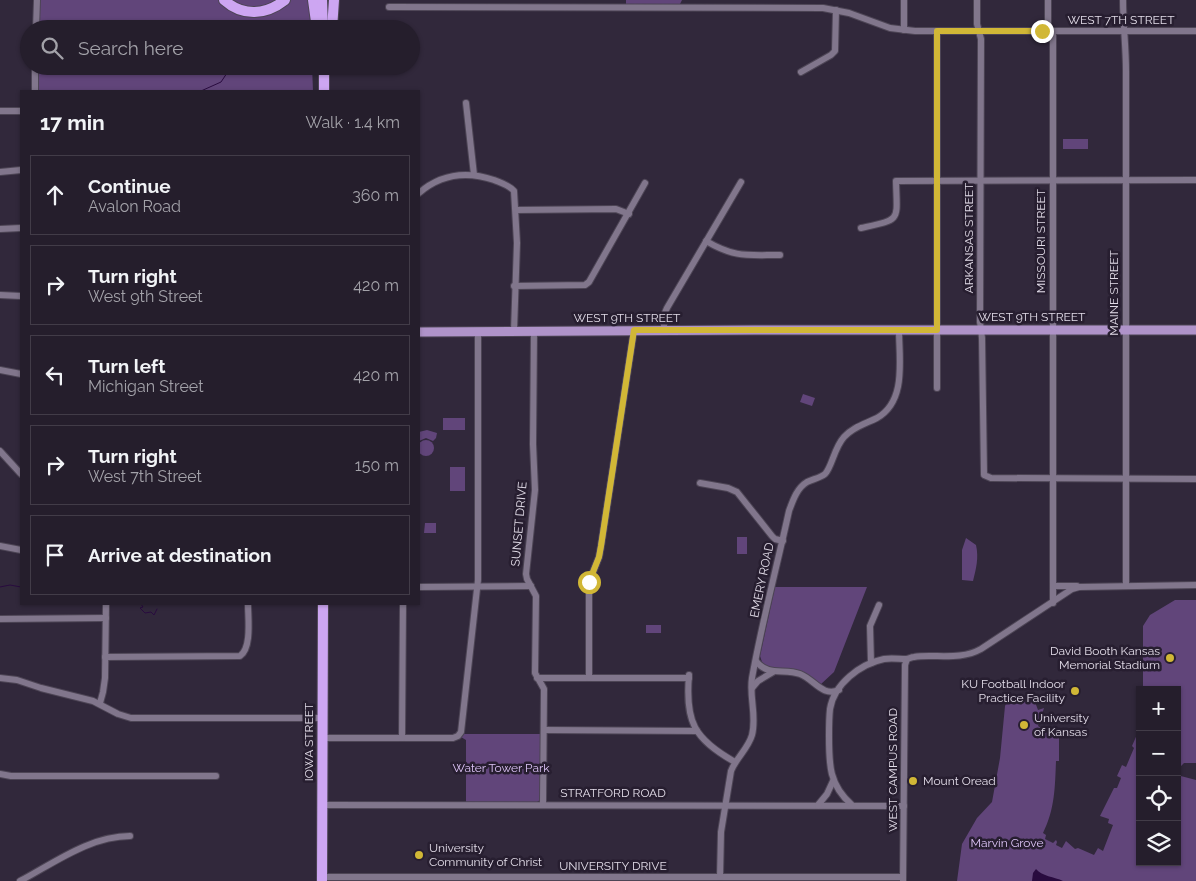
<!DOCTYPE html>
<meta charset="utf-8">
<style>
:root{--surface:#251e2c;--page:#312b38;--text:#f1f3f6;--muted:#a3a2a9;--line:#423c48}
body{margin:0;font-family:Raleway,sans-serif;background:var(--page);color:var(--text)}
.controls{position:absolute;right:15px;bottom:15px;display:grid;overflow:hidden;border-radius:0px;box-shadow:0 1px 4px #0004}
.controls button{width:45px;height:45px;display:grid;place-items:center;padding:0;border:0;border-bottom:1px solid var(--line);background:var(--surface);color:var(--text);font:25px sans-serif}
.stop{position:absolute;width:15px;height:15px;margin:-11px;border:4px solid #d1b736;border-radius:50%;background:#fff}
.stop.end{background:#d1b736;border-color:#fff;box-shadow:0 1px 5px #0008}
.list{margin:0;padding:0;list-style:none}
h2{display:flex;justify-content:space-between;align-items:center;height:65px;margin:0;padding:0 20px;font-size:21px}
h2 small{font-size:16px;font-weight:400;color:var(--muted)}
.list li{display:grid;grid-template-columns:32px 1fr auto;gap:15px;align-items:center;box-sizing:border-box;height:80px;margin:0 10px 10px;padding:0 10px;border:1px solid var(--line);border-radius:0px}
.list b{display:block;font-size:19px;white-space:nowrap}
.list p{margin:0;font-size:16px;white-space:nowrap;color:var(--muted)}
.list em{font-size:16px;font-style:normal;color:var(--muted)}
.icon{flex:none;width:28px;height:28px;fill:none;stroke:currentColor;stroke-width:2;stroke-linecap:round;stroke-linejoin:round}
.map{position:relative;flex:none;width:1196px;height:881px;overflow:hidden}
.search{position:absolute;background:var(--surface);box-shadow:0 1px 4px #0004;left:20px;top:20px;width:400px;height:55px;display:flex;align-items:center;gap:12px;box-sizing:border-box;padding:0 18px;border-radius:28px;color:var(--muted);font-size:19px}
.panel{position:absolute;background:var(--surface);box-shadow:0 1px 4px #0004;left:20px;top:90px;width:400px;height:515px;border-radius:0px}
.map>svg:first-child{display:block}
.green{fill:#61457a}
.water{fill:#290b3f}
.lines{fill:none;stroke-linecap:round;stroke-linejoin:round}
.stream{stroke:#290b3f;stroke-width:1}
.minor-casing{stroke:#4d4555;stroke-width:8}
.major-casing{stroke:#4d4555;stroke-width:11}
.highway-casing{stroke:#4d4555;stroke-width:12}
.minor{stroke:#81768c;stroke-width:6}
.major{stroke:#af93c9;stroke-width:9}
.highway{stroke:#cda6f2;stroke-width:10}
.route{stroke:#d1b736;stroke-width:6}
.poi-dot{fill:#d1b736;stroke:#271e30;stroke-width:2}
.labels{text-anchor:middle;stroke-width:5;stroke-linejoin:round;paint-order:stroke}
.street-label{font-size:12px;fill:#e2dce8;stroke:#271e30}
.poi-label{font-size:12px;fill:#e2dce8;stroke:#271e30;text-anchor:start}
.park-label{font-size:12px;fill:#ddc4f7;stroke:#271e30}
</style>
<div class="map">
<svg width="1196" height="881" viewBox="0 0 1196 881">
<rect width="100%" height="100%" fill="#31283b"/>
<g class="green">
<polygon points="40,0 219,0 240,12 289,0 309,0 311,29 40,29"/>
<path d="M229 0H278C258 12 248 9 229 0Z"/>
<polygon points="626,0 682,0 680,4 677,5 626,5"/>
<polygon points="38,66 312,66 313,91 38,91"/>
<rect x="1063" y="139" width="25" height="10"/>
<polygon points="803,394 815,398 812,406 800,402"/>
<rect x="443" y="418" width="22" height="12"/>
<polygon points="427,430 437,433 436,438 433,441 426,438 419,441 419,432"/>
<circle cx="426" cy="448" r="8"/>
<rect x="450" y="467" width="15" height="24"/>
<polygon points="425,523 436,523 436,533 424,533"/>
<rect x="737" y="537" width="10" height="17"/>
<path d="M966 538 976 545C979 558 976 569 973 581L962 580V550Z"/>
<polygon points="775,587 867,587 834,672 820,685 812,678 770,669 762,662 760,656"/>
<polygon points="1175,600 1196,600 1196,763 1184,763 1177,770 1177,690 1143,690 1143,626 1150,615"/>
<rect x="646" y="625" width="15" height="8"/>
<path d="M1010 694 1019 698 1032 694 1038 710 1044 708 1038 726 1052 736 1059 737V761H1056C1055 787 1055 809 1043 833L1046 835 1045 839 1053 843 1056 840 1057 842 1056 845 1062 848 1066 841 1075 849 1078 848 1094 855 1098 848 1103 851 1113 825 1108 823 1109 819 1100 816 1114 788H1117L1121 778 1117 776 1122 765 1126 767 1134 748 1132 746 1139 730 1140 722V862H1177V775L1196 780V881H957L962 844 977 818 992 802 1000 758 1005 706Z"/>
<polygon points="463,734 541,734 540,800 537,802 466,802 466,740 461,737"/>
</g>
<path class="water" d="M1036 869C1041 876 1055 877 1063 881H1032L1033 873Z"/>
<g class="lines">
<g class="stream">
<polyline points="191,91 200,91"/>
<polyline points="201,91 221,82 227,73 236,70 238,66"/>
<polyline points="0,587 10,585 21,587"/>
<polyline points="135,604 136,604"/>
<polyline points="141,604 143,607 140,608 145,613 151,612 154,615 157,609"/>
</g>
<g class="minor-casing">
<g id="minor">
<polyline points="904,0 904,30"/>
<polyline points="977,0 977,24 981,39 980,322 982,338 984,475 991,478 1196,479"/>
<polyline points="1048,0 1048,27 1053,35 1053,603"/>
<path d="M1123 0C1123 24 1126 47 1126 71V586"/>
<polyline points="389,7 823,8 849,13 890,28 915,31 1196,31"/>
<polyline points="36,29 37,0"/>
<polyline points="801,72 831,55 835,51 836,10"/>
<polyline points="35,91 35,66"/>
<polyline points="466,103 474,175"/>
<polyline points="0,111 21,111"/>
<polyline points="0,172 21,170"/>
<path d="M419 193C441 174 467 171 494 180 501 183 509 185 514 191L517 243 514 331"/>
<polyline points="516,210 616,209 629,214"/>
<path d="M861 228C902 219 897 222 896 181L1196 180"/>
<polyline points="0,229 21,228"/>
<path d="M706 241C735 258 747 255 780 255"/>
<polyline points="514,286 585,285 589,282 645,183"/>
<polyline points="0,295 21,296"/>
<polyline points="664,330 664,315 667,308 741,182"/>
<polyline points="534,331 533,444 535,490 526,574 527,579 536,596 535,673 544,689 543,804"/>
<polyline points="0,370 21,374"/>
<polyline points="937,388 937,31"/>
<polyline points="0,451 21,474"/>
<polyline points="700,483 728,488 737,492 772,536 775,539 783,541"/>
<polyline points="0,546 21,550"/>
<polyline points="1053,586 1077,586"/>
<polyline points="419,587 531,586"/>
<polyline points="0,619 106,618"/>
<path d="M105 657 240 656C252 648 248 618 248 604"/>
<path d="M756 661C768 677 784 668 800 674 815 680 822 697 839 690"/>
<polyline points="871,663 870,626 879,605"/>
<path d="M689 675C685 722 694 739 735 762"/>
<polyline points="0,678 17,680 41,688 93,701 118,714 131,718 322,718"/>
<polyline points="537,678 689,678"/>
<polyline points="589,678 589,582 599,557 601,546 634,330"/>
<polyline points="752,688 758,681 773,672"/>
<polyline points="100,703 103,692 105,678 106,604"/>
<polyline points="544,730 697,731"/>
<polyline points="322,738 453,738 458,736 461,732 478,580 478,332"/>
<polyline points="402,738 403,604"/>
<polyline points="0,774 11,776 216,776"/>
<polyline points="322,805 904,806"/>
<polyline points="818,805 827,794 833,781"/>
<path d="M852 805C829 785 829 765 829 736 829 727 829 718 830 709 834 684 860 664 884 659 891 658 899 659 906 659 909 659 911 657 914 657 919 656 924 656 929 656 947 656 965 658 981 649L1072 589 1079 587 1196 585"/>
<polyline points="322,877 903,877"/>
<path d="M720 877 721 832 731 771C736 758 748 749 752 735 757 716 749 697 752 678 762 622 777 566 789 511 793 500 797 488 807 482 813 479 820 478 825 474 832 467 834 448 844 437 853 427 865 424 877 418 907 401 899 359 899 330"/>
<path d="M20 881C54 863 90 836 130 836"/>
<polyline points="903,881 905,665 907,659"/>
</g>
</g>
<g class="major-casing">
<polyline id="major" points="419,332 755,330 1196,330"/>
</g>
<g class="highway-casing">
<g id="highway">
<path d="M224 0C243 17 266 15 285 0"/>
<polyline points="313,0 317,29"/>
<polyline points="322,0 323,29"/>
<polyline points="332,29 334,0"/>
<polyline points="324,66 324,91"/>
<polyline points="322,881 323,604"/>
</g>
</g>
<use href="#minor" class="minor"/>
<use href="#major" class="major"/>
<use href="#highway" class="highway"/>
</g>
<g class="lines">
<polyline class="route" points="589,582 599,557 601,546 634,330 937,330 937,31 1042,31"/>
</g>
<g class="poi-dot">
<circle cx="1170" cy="658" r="5"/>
<circle cx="1075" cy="691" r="5"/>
<circle cx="1024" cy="725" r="5"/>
<circle cx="913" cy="781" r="5"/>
<circle cx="419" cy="855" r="5"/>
</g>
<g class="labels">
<g class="street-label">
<text x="1121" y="24">WEST 7TH STREET</text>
<text transform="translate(969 238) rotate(-90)" y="4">ARKANSAS STREET</text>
<text transform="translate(1041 241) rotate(-90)" y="4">MISSOURI STREET</text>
<text transform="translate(1114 293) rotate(-90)" y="4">MAINE STREET</text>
<text x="1032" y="321">WEST 9TH STREET</text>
<text x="627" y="322">WEST 9TH STREET</text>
<text transform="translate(519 524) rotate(-85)" y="4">SUNSET DRIVE</text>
<text transform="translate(762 580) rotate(-78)" y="4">EMERY ROAD</text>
<text transform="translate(309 742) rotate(-90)" y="4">IOWA STREET</text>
<text transform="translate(893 770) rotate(-90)" y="4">WEST CAMPUS ROAD</text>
<text x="613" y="797">STRATFORD ROAD</text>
<text x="613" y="870">UNIVERSITY DRIVE</text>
</g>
<g class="poi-label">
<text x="1160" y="655" text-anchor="end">David Booth Kansas<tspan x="1160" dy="14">Memorial Stadium</tspan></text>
<text x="1065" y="688" text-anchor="end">KU Football Indoor<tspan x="1065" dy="14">Practice Facility</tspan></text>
<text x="1034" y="722">University<tspan x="1034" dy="14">of Kansas</tspan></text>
<text x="923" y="785">Mount Oread</text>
<text x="429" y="852">University<tspan x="429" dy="14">Community of Christ</tspan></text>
</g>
<g class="park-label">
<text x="501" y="772">Water Tower Park</text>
<text x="1007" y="847">Marvin Grove</text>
</g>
</g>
</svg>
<div class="controls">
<button>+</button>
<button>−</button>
<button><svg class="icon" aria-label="locate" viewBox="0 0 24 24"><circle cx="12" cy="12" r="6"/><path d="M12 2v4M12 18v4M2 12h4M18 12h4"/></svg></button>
<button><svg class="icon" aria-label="layers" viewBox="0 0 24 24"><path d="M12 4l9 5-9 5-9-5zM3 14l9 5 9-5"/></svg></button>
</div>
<div class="stop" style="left:589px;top:582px"></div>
<div class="stop end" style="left:1042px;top:31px"></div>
<div class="search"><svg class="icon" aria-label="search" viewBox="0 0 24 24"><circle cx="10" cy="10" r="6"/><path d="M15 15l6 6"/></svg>Search here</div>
<section class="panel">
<h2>17 min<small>Walk · 1.4 km</small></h2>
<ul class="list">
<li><svg class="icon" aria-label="ahead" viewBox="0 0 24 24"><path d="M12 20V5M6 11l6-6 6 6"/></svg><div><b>Continue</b><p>Avalon Road</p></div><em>360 m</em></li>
<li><svg class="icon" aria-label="right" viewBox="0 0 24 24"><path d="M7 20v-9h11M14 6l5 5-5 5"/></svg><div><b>Turn right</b><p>West 9th Street</p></div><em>420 m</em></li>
<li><svg class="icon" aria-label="left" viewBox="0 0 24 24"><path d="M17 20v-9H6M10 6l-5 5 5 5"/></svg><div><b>Turn left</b><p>Michigan Street</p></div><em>420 m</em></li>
<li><svg class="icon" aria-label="right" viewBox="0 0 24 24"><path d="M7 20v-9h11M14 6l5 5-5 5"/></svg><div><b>Turn right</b><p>West 7th Street</p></div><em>150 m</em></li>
<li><svg class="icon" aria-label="arrive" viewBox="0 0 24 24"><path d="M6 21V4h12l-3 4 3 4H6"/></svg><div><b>Arrive at destination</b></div></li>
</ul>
</section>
</div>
